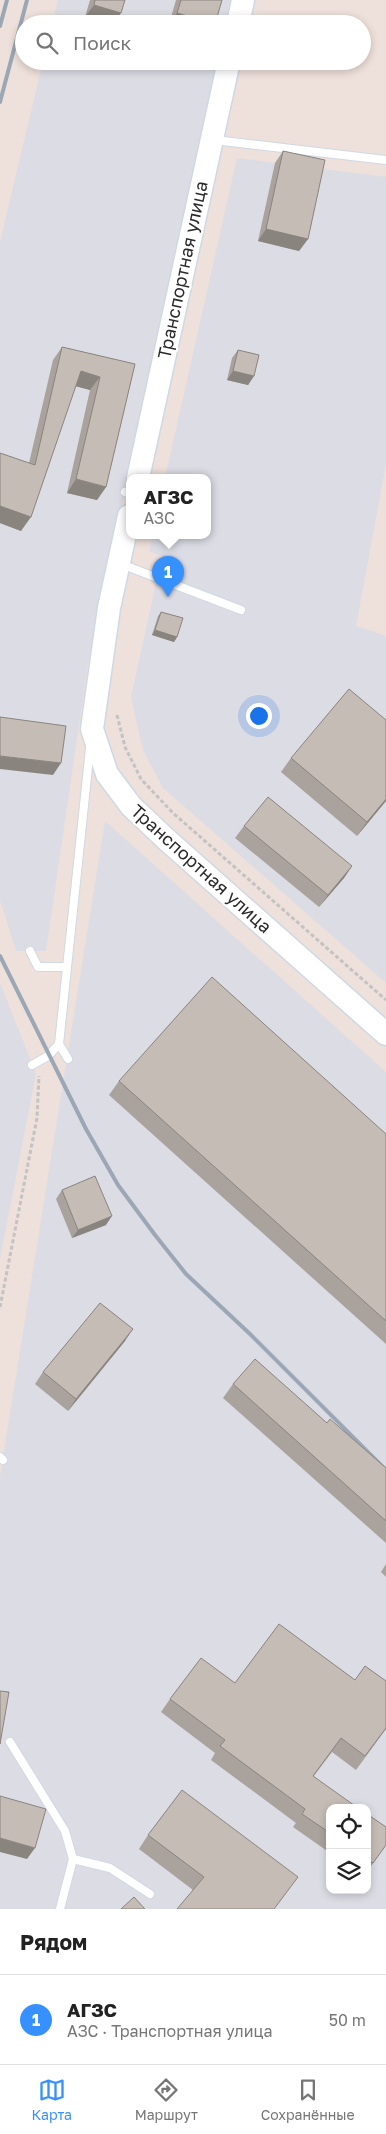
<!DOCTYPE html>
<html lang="ru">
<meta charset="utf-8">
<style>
:root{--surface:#fff;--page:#f6f6f6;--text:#222;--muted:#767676;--line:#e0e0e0;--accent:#3691ff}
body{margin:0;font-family:"Golos Text",sans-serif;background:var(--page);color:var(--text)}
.controls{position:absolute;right:15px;bottom:15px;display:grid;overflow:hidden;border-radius:10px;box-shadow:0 2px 8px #0003}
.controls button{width:45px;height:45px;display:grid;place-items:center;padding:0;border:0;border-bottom:1px solid var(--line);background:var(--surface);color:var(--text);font:25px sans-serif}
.you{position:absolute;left:258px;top:715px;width:18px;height:18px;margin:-12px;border:4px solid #fff;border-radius:50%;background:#1a73e8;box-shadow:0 0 0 8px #1a73e833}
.badge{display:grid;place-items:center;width:32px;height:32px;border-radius:50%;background:var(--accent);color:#fff;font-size:16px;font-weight:700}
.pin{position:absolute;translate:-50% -41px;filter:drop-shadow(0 1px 2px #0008)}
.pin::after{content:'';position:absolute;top:26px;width:18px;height:15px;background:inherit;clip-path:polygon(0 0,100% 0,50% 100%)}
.popup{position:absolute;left:126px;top:474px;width:85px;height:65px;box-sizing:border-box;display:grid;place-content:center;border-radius:10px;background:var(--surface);filter:drop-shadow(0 1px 4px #0005);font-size:16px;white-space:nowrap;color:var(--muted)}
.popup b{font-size:19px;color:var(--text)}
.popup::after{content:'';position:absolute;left:50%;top:100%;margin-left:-10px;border:10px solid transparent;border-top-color:var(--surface)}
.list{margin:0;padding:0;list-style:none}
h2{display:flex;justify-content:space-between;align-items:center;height:65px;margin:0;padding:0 20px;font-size:21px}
h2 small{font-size:16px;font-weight:400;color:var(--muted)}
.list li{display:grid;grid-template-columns:32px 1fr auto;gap:15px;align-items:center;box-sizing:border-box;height:90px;padding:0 20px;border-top:1px solid var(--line)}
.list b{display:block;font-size:19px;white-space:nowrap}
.list p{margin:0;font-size:16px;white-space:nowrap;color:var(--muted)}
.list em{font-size:16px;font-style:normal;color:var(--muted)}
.icon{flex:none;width:28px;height:28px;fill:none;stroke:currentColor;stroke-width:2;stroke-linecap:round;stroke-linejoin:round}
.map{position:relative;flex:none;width:386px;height:1909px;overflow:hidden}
.search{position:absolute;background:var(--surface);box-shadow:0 2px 8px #0003;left:15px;right:15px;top:15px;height:55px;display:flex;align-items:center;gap:12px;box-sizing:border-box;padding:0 18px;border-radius:28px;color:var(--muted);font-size:19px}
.sheet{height:155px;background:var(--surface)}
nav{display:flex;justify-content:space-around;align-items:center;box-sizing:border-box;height:70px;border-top:1px solid var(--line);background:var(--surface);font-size:14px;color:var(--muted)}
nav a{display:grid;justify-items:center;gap:2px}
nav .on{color:var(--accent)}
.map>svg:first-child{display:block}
.industrial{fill:#dcdce5;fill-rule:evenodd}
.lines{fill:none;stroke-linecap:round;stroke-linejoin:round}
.lane-casing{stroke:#cfd9e4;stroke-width:10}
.secondary-casing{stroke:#cfd9e4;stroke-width:25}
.path{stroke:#c3c3c3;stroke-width:3;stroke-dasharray:4 2.5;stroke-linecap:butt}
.lane{stroke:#fff;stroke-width:8}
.secondary{stroke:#fff;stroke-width:22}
.rail{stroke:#9ca7b6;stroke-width:4}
.wall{fill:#a9a29d}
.shaded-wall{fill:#8a847f}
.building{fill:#c5bcb6;stroke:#8a847f}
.labels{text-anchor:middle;stroke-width:4.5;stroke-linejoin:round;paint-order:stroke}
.street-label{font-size:18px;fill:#2a2a2a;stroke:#fff}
</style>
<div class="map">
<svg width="386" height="1909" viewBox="0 0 386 1909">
<rect width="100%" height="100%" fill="#eee0da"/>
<g class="industrial">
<polygon points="58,0 230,0 225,24 52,24"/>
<polygon points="43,61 217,61 88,663 46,951 16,951 0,900 0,242"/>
<polygon points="237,158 386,177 386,464 356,626 386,636 386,983 163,788 143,750 131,697 162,556 149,551 153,536 207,536 207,478 165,478"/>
<path d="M105 821 386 1072V1909H0V1476ZM330 1808H367V1890H330Z"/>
<polygon points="0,983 36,1074 0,1259"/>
</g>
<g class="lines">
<g class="lane-casing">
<g id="lane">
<polyline points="214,140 386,160"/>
<polyline points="125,492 129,494"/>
<polyline points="121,564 241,610"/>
<polyline points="30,951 38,967 67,967"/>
<polyline points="68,1059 59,1044 90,748"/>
<polyline points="32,1065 48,1056 59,1044"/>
<polyline points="0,1457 3,1460"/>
<polyline points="10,1742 65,1831 73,1859 60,1909"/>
<polyline points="73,1859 110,1868 150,1894"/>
</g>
</g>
<g class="secondary-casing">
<g id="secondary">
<polyline points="238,24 243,0"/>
<polyline points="138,478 229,61"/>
<polyline points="129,516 109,608 92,729 107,774 131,806 167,840 386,1034"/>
</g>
</g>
<g class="path">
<polyline points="117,715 125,747 141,779 173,813 386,1000"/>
<polyline points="0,1307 37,1118 39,1076"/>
</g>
<use href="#lane" class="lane"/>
<use href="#secondary" class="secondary"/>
<g class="rail">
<polyline points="0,26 7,0"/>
<polyline points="0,102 27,0"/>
<polyline points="0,956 86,1129 118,1185 155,1235 186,1274 250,1334 386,1470"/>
</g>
</g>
<g class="wall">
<polygon points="90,0 125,0 113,24 110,24 85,17"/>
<polygon points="176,0 222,0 215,24 169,24"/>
<polygon points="283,151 308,239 299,251 258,241 275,163"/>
<polygon points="62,347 135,364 106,487 97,500 67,493 90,390 76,386 21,531 0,523 0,453 29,463 53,360"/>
<polygon points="238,350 254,376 248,385 227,380 232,358"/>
<polygon points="161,612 177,637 174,642 152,635 158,616"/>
<polygon points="291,758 386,801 357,836 281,772"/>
<polygon points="244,826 352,866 344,878 319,907 235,838"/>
<polygon points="119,1081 386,1134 386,1344 109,1095"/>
<polygon points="62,1190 106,1225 72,1238 56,1199"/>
<polygon points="125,1341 68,1411 35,1384 43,1372"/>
<polygon points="233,1384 327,1423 386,1468 386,1543 223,1398"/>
<polygon points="386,1564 386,1577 381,1572"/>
<polygon points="235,1683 386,1729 356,1770 332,1752 313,1777 330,1808 330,1853 293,1827 296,1823 211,1760 215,1753 161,1712 170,1699"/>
<polygon points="367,1814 386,1845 367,1872"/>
<polygon points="148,1835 288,1891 193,1890 139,1849"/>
</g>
<g class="shaded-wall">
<polygon points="94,5 121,13 113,24 110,24 85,17"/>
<polygon points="177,13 213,24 170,24"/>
<polygon points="266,229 308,239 299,251 258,241"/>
<polygon points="81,371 100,377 90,390 71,385"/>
<polygon points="233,371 254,376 248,385 227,380"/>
<polygon points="76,479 106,487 97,500 67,493"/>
<polygon points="0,506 31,517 21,531 0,523"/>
<polygon points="155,630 177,637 174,642 152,635"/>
<polygon points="0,756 61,763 53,775 0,769"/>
<polygon points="386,799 386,801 357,836 367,822"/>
<polygon points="352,866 344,878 319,907 328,895"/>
<polygon points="112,1216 106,1225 72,1238 78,1230"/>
<polygon points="133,1329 125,1341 68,1411 76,1399"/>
<polygon points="0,1838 35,1848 27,1859 0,1852"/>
</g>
<g class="building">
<polygon points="95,0 125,0 121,13 94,5"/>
<polygon points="181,0 222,0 215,24 177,13"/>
<polygon points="283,151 325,160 308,239 266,229"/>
<polygon points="62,347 135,364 106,487 76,479 100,377 81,371 31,517 0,506 0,453 35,465"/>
<polygon points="238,350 259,355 254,376 233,371"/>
<polygon points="161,612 183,618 177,637 155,630"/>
<polygon points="349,689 386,720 386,799 367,822 291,758"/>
<polygon points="0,717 66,726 61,763 0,756"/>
<polygon points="268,797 352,866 328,895 244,826"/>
<polygon points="212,977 386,1134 386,1321 119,1081"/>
<polygon points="95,1176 112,1216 78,1230 62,1190"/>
<polygon points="100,1303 133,1329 76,1399 43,1372"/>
<polygon points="255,1359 327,1423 330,1419 386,1468 386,1521 233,1384"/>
<polygon points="279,1624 355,1680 365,1666 386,1681 386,1728 365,1756 341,1738 313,1776 358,1808 330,1808 330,1833 302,1814 305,1809 220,1746 225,1740 170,1699 201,1658 235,1683"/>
<polygon points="0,1691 9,1692 0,1744"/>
<polygon points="182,1790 298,1877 274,1909 177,1909 204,1877 148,1835"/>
<polygon points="0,1796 46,1809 35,1848 0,1838"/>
<polygon points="367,1814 386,1827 386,1845 373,1863 367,1859"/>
<polygon points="134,1897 145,1909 121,1909"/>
</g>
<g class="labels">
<g class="street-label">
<text transform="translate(183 270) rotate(-78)" y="6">Транспортная улица</text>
<text transform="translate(201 869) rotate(42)" y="6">Транспортная улица</text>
</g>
</g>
</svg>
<div class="controls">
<button><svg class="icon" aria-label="locate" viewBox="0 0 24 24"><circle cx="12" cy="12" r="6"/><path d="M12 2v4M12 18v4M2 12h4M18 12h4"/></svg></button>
<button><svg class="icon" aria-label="layers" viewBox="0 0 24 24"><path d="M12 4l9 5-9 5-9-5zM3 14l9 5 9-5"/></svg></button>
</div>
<div class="you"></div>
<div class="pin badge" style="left:168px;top:597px">1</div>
<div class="popup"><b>АГЗС</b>АЗС</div>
<div class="search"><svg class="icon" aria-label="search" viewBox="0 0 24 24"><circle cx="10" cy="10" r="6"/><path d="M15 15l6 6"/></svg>Поиск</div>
</div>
<section class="sheet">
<h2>Рядом<small></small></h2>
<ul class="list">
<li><span class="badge">1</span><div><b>АГЗС</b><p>АЗС · Транспортная улица</p></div><em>50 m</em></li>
</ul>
</section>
<nav>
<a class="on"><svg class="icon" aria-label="map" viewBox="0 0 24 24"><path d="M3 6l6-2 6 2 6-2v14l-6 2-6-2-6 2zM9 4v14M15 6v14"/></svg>Карта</a>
<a><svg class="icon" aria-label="directions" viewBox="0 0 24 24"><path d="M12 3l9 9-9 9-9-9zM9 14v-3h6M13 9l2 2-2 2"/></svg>Маршрут</a>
<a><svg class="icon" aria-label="saved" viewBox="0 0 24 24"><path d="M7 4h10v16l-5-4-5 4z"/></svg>Сохранённые</a>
</nav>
